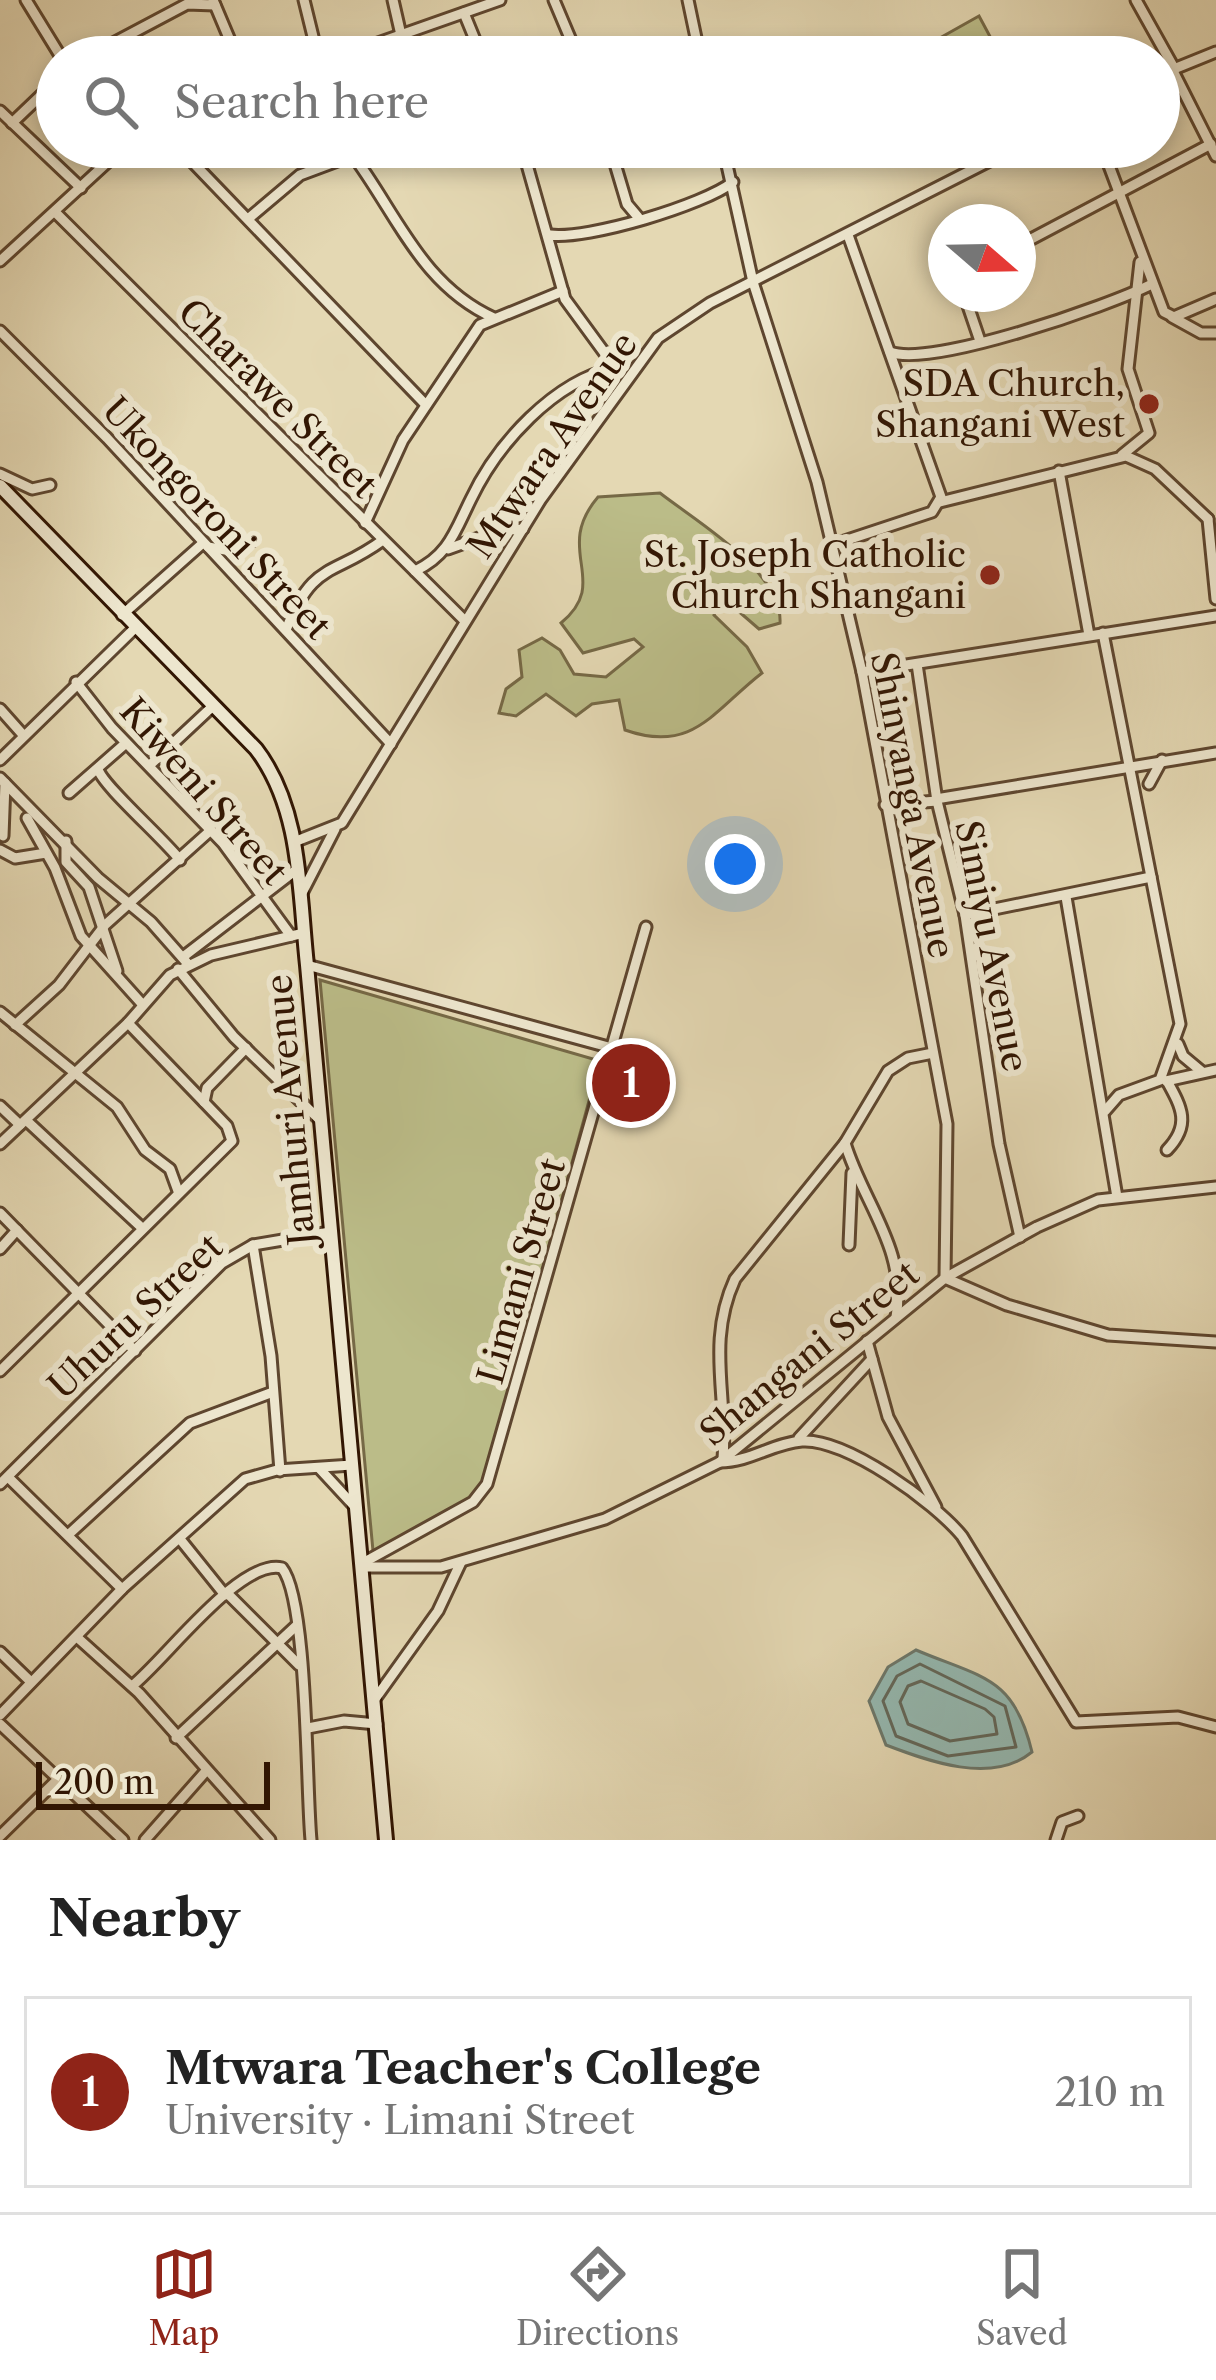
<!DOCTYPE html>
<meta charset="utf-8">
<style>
:root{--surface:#fff;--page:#f2f2f2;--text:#222;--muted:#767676;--line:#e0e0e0;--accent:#8f2418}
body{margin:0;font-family:"Libre Caslon Text",serif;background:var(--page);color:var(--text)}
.compass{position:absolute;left:928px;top:204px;width:108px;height:108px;border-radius:50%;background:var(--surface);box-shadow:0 6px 18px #0003;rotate:110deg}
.scale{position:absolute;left:36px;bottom:30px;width:234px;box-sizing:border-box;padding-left:12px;border:6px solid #321603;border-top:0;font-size:33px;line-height:42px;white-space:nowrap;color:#321603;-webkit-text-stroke:9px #ede6ce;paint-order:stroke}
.you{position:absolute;left:735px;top:864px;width:42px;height:42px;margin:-30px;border:9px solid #fff;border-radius:50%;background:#1a73e8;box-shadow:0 0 0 18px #1a73e833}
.badge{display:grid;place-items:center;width:78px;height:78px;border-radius:50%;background:var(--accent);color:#fff;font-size:39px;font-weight:700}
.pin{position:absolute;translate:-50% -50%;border:6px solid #fff;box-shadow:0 3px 12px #0006}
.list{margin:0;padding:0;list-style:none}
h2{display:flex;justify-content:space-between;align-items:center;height:156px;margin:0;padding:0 48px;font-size:51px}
h2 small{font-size:39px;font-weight:400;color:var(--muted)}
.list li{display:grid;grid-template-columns:78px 1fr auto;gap:36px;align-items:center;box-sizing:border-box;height:192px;margin:0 24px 24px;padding:0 24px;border:3px solid var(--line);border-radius:0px}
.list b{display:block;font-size:45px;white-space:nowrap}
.list p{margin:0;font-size:39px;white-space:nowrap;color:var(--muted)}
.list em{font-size:39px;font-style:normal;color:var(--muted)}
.icon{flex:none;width:66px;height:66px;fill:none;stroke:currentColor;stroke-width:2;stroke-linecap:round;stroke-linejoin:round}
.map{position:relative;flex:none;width:1216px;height:1840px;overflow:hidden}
.search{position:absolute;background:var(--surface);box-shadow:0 6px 18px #0003;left:36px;right:36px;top:36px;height:132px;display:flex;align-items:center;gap:30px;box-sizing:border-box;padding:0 42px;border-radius:66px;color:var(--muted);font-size:45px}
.sheet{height:372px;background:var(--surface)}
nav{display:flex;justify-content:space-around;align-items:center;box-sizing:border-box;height:168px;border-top:3px solid var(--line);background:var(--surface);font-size:33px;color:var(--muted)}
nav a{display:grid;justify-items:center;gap:6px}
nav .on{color:var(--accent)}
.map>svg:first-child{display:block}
.green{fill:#bbbc88;stroke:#766946;stroke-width:3}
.water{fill:#95b9b1;stroke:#6d786b;stroke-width:3}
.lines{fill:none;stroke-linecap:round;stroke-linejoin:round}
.shore{stroke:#64685a;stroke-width:3}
.street-casing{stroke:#5e462f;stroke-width:15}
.secondary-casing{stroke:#321603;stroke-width:18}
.street{stroke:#ede6ce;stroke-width:9}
.secondary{stroke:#ede6ce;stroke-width:12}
.poi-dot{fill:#8f2418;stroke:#ede6ce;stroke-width:4.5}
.labels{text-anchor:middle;stroke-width:12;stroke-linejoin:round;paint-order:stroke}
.poi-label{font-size:36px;fill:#321603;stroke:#ede6ce;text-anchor:end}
.street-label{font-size:36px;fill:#321603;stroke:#ede6ce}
</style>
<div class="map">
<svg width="1216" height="1840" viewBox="0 0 1216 1840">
<rect width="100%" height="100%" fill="#e4d8b3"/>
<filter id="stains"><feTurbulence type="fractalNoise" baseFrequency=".00167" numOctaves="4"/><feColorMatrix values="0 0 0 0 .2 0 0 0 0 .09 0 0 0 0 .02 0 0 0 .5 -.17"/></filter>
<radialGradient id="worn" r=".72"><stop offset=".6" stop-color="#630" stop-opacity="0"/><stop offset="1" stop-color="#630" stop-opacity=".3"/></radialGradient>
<g class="green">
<polygon points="979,16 1001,57 906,57"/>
<path d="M660 493C697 522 783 572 780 623L759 629 729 603 719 601 714 615 747 647 762 673C713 711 693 754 625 730L619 700 592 704 576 716 546 694 516 716 499 713 506 689 522 677 519 650 542 638 560 650 574 674 606 677 643 647 634 639 583 653 561 623C612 581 552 551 598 497Z"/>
<polygon points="320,980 600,1061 483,1486 469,1501 373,1551"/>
</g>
<path class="water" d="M916 1650C982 1678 1014 1676 1032 1752 992 1785 928 1761 886 1745L869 1701 888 1667Z"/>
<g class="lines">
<g class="shore">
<polygon points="920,1664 1005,1706 1016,1747 948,1756 896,1736 883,1701 897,1676"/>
<polygon points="921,1681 985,1709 994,1717 997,1734 950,1741 908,1724 900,1702 908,1686"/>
</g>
<g class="street-casing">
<g id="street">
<polyline points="26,0 61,57"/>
<polyline points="213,0 237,57"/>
<polyline points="304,0 318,57"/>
<polyline points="393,0 401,35"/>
<polyline points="554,0 578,57"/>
<polyline points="688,0 700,57"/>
<polyline points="1136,0 1174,68"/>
<polyline points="464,13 482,57"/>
<polyline points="87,57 187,4 215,5"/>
<polyline points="338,57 500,0"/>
<polyline points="1172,69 1216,156"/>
<polyline points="1159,75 1216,52"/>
<polyline points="0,111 81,188"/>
<polyline points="12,123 57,80"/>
<polyline points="178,147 426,405"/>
<polyline points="522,147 565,299 617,370"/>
<polyline points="610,147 627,204 638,217"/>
<polyline points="723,147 753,282 817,482 862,672 947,1124 945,1278"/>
<polyline points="1102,147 1164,312 1174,317 1216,299"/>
<path d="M352 154C397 214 421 285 494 318"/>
<polyline points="55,212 465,621"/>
<polyline points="248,219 300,175 375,147"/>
<path d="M550 235C587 240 704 205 733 182"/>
<polyline points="1018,246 1211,144"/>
<polyline points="0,261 124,147"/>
<polyline points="964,294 980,341"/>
<polyline points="1172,317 1201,333 1216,333"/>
<polyline points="0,331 107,438 391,744"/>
<path d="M890 352C931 368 1108 306 1152 284"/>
<polyline points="1122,455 1149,433 1128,369 1140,262"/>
<polyline points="1059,471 1089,635"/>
<polyline points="0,474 32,489 50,485"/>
<polyline points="940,502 1126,456 1155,469 1208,519"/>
<polyline points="1208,519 1216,599"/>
<polyline points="365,523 403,440 480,325 563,291"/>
<polyline points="832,545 932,512 941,497 848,235"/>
<polyline points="208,547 237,552 252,541"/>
<polyline points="448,549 498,531 523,529"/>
<path d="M415 571C449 555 455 531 471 499 497 444 554 381 615 368"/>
<polyline points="122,615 203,543"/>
<path d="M286 630C313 560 333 577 383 540"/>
<polyline points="1103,633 1180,1024 1160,1080 1119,1095 1105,1111"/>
<polyline points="917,664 937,801 965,915 999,1144 1020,1237"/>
<polyline points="862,672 1216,616"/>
<polyline points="76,682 112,728 223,843 291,936"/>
<polyline points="0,709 24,736"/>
<polyline points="0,760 135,628"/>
<polyline points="151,764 214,705"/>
<path d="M98 769C102 785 163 838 180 860"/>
<polyline points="0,778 98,878 151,922 188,964"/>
<polyline points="1149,784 1162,760"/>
<polyline points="69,793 126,743"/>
<polyline points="936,799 1216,753"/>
<polyline points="885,805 937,801"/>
<polyline points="27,818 55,868 81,936 143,1005"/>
<polyline points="3,836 5,783"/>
<polyline points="66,841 66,862 89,887 117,971"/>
<polyline points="294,842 342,823 541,499 658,338 710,303 1017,147"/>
<polyline points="0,850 15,858 46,853"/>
<polyline points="302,893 335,829"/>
<polyline points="1066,897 1117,1197"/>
<polyline points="965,915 1151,877"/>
<polyline points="183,957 296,870"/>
<polyline points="307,965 612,1048"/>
<polyline points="178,969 234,1037 322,1122"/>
<polyline points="0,1012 117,1107 145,1150 170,1169 178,1191"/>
<polyline points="15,1025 59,985 105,925 211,830"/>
<polyline points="1178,1044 1183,1056 1201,1071"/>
<polyline points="1166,1081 1216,1070"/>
<path d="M1167 1081C1182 1108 1191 1125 1167 1150"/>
<polyline points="204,1102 207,1088 246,1048"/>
<polyline points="0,1106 20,1125"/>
<polyline points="26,1120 142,1228"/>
<path d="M845 1143C863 1203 908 1250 896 1317"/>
<polyline points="0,1144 128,1023 170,975 211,955 304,933"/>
<polyline points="0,1213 135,1351"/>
<polyline points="253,1245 271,1356 280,1471"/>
<polyline points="849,1245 852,1173"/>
<polyline points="0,1249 17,1230"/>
<polyline points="945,1278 1007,1305 1108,1335 1216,1342"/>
<polyline points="867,1341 888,1417 936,1507"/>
<polyline points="0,1371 232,1141 227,1126 128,1023"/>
<polyline points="799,1438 872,1359"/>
<path d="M723 1459C728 1396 706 1342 735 1279L845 1143 888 1071 908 1058 933 1053"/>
<path d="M720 1462C750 1462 773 1443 802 1441 846 1438 935 1503 962 1536L1076 1722 1178 1717 1216 1727"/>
<polyline points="319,1468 356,1508"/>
<polyline points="8,1477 122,1589"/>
<polyline points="0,1484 222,1263 253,1245 330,1232"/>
<polyline points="68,1535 190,1423 273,1392"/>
<polyline points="180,1539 225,1595"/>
<polyline points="361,1564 473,1502 487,1484 646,927"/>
<polyline points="362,1567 441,1567 605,1519 720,1462 945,1278 1037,1227 1098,1200 1216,1187"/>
<polyline points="227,1593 299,1665"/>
<polyline points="79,1639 139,1693 270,1840"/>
<polyline points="0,1652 31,1682"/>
<path d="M132 1686C165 1660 240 1558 282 1568 308 1600 306 1789 311 1840"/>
<polyline points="375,1699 438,1611 461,1562"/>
<polyline points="0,1715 122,1589 245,1479 277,1470 352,1465"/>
<polyline points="0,1724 123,1840"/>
<polyline points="308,1728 344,1721 377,1724"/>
<polyline points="176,1738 296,1626"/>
<polyline points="0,1836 56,1781"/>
<polyline points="145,1840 206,1771"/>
<polyline points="1056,1840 1062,1822 1078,1816"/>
</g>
</g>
<g class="secondary-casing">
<path id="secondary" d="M0 486 256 749C302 809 299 893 307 965L386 1840"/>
</g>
<use href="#street" class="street"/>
<use href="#secondary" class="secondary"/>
</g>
<g class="poi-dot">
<circle cx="1149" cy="404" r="12"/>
<circle cx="990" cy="575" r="12"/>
</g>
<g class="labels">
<g class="poi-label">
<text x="1125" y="396">SDA Church,<tspan x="1125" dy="41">Shangani West</tspan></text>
<text x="966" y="567">St. Joseph Catholic<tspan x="966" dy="41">Church Shangani</tspan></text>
</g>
<g class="street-label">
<text transform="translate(278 398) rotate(45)" y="13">Charawe Street</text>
<text transform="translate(552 445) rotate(-55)" y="13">Mtwara Avenue</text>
<text transform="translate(217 518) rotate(47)" y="13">Ukongoroni Street</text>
<text transform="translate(204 791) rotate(49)" y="13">Kiweni Street</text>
<text transform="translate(913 805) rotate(79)" y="13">Shinyanga Avenue</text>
<text transform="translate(992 946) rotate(79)" y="13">Simiyu Avenue</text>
<text transform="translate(290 1110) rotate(-95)" y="13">Jamhuri Avenue</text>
<text transform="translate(521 1271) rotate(-74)" y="13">Limani Street</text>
<text transform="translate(135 1316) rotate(-43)" y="13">Uhuru Street</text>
<text transform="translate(809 1353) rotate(-39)" y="13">Shangani Street</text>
</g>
</g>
<rect width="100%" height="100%" filter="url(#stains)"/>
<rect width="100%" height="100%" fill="url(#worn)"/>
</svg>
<svg class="compass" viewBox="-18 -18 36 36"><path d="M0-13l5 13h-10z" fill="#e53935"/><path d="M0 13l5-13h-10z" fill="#767676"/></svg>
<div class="scale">200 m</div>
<div class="you"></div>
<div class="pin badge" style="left:631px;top:1083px">1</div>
<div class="search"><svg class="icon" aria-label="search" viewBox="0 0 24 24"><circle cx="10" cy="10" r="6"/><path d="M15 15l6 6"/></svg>Search here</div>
</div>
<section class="sheet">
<h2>Nearby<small></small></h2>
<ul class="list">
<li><span class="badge">1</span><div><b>Mtwara Teacher's College</b><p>University · Limani Street</p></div><em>210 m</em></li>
</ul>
</section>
<nav>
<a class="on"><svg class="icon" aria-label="map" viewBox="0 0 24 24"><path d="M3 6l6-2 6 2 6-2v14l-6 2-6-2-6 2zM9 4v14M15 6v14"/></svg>Map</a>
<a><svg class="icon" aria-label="directions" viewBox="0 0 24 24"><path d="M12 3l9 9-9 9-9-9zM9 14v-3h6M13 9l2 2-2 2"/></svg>Directions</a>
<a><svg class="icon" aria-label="saved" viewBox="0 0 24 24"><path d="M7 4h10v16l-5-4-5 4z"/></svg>Saved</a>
</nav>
